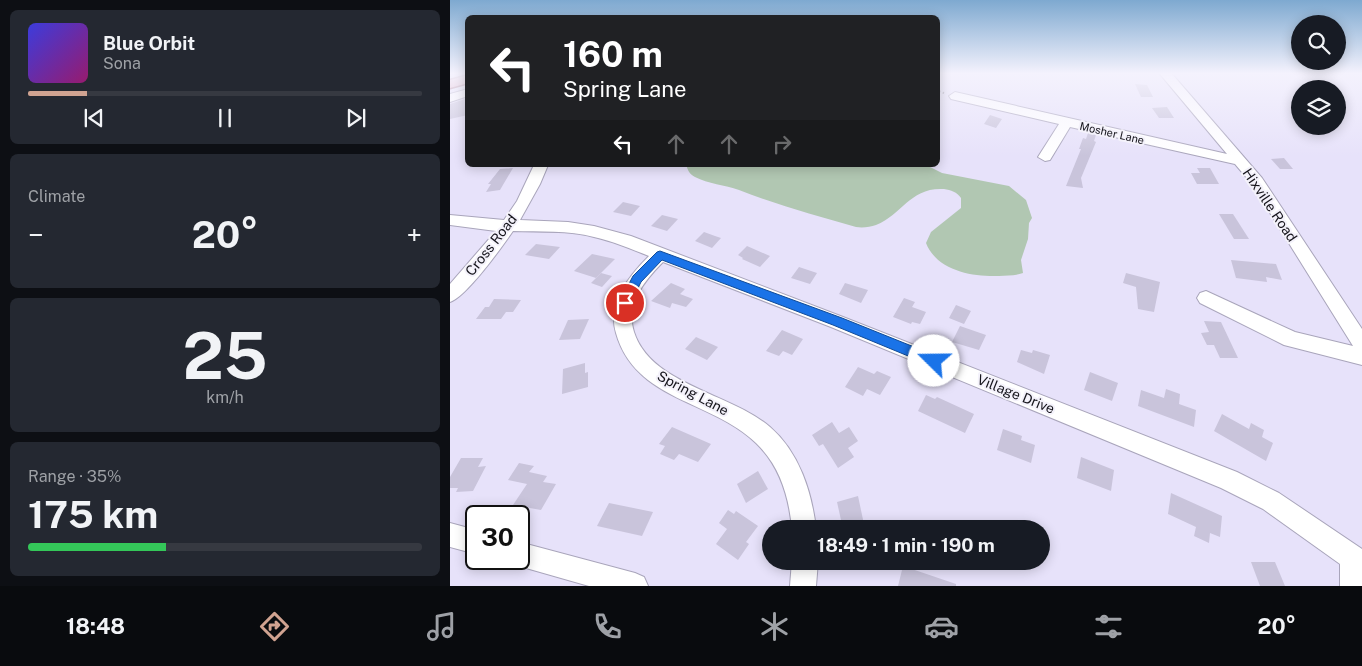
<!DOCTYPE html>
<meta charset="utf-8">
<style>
:root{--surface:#171b24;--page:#242831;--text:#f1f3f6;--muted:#9ea1a6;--line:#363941;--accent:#d0a391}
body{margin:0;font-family:"Public Sans",sans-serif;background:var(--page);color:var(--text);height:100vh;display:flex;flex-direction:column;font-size:19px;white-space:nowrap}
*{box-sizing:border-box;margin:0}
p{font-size:16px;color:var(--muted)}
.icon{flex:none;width:28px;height:28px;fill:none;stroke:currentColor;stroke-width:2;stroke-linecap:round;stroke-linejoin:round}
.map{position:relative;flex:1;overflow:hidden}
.sheet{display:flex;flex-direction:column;gap:10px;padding:10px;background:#0d0f14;width:450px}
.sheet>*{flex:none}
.banner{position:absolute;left:15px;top:15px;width:475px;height:152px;border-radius:8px;box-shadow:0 2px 12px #0003;background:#202124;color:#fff;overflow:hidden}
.buttons{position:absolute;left:841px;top:15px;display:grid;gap:10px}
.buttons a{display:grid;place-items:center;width:55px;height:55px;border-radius:50%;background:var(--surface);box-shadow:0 2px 12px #0003;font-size:25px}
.speed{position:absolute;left:15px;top:505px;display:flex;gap:10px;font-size:25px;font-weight:700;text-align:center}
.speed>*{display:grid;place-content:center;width:65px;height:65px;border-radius:50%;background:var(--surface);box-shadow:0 2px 12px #0003;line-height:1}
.speed .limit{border:2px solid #111;border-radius:8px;background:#fff;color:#111}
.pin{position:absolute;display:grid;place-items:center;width:42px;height:42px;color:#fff;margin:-21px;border:2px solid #fff;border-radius:50%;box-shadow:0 1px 5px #0007}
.me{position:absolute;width:55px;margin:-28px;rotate:292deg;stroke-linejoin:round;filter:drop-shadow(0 0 4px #0008)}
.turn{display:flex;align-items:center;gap:18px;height:105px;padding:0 15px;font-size:22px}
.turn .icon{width:65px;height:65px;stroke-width:2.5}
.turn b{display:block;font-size:35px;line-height:42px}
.lanes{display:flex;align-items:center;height:48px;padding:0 15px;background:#0003;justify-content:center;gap:25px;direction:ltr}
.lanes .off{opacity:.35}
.big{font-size:38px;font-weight:700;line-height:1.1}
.sheet .widget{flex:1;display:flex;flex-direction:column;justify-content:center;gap:8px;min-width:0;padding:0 18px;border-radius:8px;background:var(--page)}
.sheet .dial{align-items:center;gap:0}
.dial b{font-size:65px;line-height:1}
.song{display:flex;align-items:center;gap:15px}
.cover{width:60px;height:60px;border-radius:8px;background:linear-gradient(135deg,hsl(240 70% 55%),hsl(320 70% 35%))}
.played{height:5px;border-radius:2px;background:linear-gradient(90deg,var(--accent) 15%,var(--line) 15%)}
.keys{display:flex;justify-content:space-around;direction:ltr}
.heat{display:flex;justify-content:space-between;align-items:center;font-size:28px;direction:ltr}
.charge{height:8px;border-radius:4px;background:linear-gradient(90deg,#34c759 35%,var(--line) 0)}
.trip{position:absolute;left:312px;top:520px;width:288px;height:50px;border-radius:25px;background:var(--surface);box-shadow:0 2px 12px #0003;font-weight:700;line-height:50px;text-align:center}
.tabs{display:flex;height:80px;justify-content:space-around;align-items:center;background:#090b0e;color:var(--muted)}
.tabs .icon{width:35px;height:35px}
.tabs .on{color:var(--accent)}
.tabs b{font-size:22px;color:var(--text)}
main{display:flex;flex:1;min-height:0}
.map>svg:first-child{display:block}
.green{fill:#b1c7b2}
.building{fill:#c9c4db}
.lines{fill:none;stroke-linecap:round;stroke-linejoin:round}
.minor-casing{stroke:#a9a5bb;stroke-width:2}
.major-casing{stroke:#8e485f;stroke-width:3}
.path{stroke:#767382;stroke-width:2;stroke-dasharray:2.5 2.5;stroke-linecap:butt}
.minor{fill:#fff;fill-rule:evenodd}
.major{fill:#e2a2b5;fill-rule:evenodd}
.route{fill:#1a73e8;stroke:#114b97}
.labels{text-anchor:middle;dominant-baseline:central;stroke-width:4;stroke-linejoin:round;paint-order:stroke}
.far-street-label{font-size:11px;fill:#16151c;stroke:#f4f2fb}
.street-label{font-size:14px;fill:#16151c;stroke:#f4f2fb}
</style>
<main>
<section class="sheet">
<div class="widget">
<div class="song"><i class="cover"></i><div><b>Blue Orbit</b><p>Sona</p></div></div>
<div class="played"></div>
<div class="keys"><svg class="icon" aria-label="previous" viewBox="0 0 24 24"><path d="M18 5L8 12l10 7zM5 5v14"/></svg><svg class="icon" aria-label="pause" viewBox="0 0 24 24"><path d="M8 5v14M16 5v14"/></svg><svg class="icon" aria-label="next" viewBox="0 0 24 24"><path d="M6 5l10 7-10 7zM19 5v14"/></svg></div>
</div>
<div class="widget"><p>Climate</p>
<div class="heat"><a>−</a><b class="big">20°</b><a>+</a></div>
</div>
<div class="widget dial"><b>25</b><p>km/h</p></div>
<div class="widget"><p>Range · 35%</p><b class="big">175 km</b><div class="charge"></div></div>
</section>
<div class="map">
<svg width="912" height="586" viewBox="0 0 912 586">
<rect width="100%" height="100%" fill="#e7e2fa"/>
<path class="green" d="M236,165H476L492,173L559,186L576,200L582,218L579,223L578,239L571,260L573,273C565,276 557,275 549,276C523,277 487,271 476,243L481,232L511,208V198C507,192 501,190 494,189C460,187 453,214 426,225C420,227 413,228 406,227C367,216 327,205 289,190C275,185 258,184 245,177C239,174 238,170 236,165Z"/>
<g class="building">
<polygon points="685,84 697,85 703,97 691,97"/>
<polygon points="18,98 18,115 0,119 0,104"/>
<polygon points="717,107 724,118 709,118 702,108"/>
<polygon points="540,115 552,119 546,128 534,124"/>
<polygon points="638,133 646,135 644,141 646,142 631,178 633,188 616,186 631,149 629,149 633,138 636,139"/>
<polygon points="834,158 843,169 830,169 821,159"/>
<polygon points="63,168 50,190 36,192 41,184 38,184 50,169"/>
<polygon points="747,168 760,168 769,184 747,184 741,173 750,173"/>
<polygon points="173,202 190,206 181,216 163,212"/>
<polygon points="769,214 783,214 799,239 784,239"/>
<polygon points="212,215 228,219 217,231 201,226"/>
<polygon points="254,232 265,236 271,238 262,248 245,241"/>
<polygon points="86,244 110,247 99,259 75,255"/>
<polygon points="297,246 320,256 310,267 292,259 293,258 288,255"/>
<polygon points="142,254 165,259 146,278 124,271"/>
<polygon points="781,260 826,264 832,280 816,277 817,282 786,278"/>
<polygon points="349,267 367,273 360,284 341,278"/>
<polygon points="151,273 162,276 152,287 141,283"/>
<polygon points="676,273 710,282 704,312 688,309 686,287 673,283"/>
<polygon points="221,283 235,289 230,294 243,299 236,307 222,303 220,308 201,301"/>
<polygon points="395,283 418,290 411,303 389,294"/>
<polygon points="454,298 465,302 462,307 476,312 470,324 462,322 461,324 443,317"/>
<polygon points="44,299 71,300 63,312 56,312 51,319 26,319 35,307 39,307"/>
<polygon points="506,305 521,311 514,324 499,318"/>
<polygon points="139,319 130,339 109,340 118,320"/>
<polygon points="754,321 771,322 788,358 770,358 764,345 757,345 751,333 759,332"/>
<polygon points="510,326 536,335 529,350 502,342"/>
<polygon points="332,330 353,339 342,355 333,351 329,356 316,351"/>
<polygon points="246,337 268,347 257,360 235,349"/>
<polygon points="571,350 582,353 583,350 600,355 594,374 567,362"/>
<polygon points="135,363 135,373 138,372 138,387 112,394 113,369"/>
<polygon points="408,367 424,374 427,371 441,377 430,395 417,389 413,396 395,387"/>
<polygon points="640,372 668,383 662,401 634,390"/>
<polygon points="716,389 730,394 729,404 746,410 744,427 688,406 691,390 714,398"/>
<polygon points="476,395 485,399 487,397 524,414 515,433 468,411"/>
<polygon points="772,414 799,429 801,423 814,430 812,437 823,443 816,461 764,431"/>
<polygon points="382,422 389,433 399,427 408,441 398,448 404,457 388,468 373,444 369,446 362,435"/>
<polygon points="222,427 261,444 248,462 229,454 224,460 210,454 215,446 209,444"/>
<polygon points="553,429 572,436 571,440 585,445 581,463 547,450"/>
<polygon points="631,457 664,470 661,491 627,478"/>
<polygon points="11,458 33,458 28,467 36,466 23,491 6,492 8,488 0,488 0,477"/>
<polygon points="69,463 84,466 79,472 97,476 93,482 106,484 91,510 63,505 77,484 58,480"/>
<polygon points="308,471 318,489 296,503 287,484"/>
<polygon points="721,493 772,516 770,537 760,533 759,543 744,536 746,527 718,514"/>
<polygon points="408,496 415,529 393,529 387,502"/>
<polygon points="159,503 203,512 192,536 147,526"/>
<polygon points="278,510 284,514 286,511 308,526 296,542 299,544 288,560 266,544 277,529 269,523"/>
<polygon points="801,562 825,562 835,586 810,586"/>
<polygon points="453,566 506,584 506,586 448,586"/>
</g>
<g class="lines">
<g class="minor-casing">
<g id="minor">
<polygon points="710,74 722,74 812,178 912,329 912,365 834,345 750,303 747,298 750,293 756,291 845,332 903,346 802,184 785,164 620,127 600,160 595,161 588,157 609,124 501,99 499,96 505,92 777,154"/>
<polygon points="18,89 18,96 0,102 0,94"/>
<path d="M84,165H98L90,184L70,220L118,222L144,226L181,236L393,317L787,472L829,493L912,549V586H890V564L813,509L771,488L381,327L213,262C195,280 175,304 184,332C201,385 281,393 320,427C349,452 362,492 366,529H342C339,496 330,466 306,443C262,400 185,401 166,333C157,303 179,276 199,256C181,249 163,241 144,237C118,230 90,232 63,231C52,247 16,297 0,302V284L46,231L0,225V215L54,220L67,201Z"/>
<polygon points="0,523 26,530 26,554 0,547"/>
<polygon points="69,542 185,573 194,577 198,586 139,586 69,566 60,563 59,559 69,559"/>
<polygon points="342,561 368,561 366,586 340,586"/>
</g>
</g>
<g class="major-casing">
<polygon id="major" points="18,75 18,83 0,88 0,80"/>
</g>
<polyline class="path" points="488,91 494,93"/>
<use href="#minor" class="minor"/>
<use href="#major" class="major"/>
</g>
<linearGradient id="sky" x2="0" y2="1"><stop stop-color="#7ea9d0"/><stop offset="0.47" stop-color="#f4f2fd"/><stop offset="1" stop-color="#f4f2fd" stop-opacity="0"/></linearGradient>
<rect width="912" height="156" fill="url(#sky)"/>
<polygon class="route" points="210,251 392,318 489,357 490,361 489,365 484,366 480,365 383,325 212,260 191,282 179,306 171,306 169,303 183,276 207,252"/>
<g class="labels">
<g class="far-street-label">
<text transform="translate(662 133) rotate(13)">Mosher Lane</text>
</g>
<g class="street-label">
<text transform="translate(820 205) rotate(56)">Hixville Road</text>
<text transform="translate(41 245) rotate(-52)">Cross Road</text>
<text transform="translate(243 393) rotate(28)">Spring Lane</text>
<text transform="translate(566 394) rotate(22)">Village Drive</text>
</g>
</g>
</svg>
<div class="buttons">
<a><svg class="icon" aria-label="search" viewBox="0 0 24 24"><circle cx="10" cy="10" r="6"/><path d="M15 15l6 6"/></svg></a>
<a><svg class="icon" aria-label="layers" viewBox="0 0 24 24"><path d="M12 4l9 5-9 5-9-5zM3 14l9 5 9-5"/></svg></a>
</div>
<div class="speed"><div class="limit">30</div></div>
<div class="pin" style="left:175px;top:303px;background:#d93025"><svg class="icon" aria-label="arrive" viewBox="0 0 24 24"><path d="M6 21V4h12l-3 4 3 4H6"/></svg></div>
<svg class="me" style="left:484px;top:361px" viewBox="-20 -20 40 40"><circle r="19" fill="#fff"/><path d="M0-13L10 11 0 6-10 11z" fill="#1a73e8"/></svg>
<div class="trip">18:49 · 1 min · 190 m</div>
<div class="banner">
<div class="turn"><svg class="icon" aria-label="left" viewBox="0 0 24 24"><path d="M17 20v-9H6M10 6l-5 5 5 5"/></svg><div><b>160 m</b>Spring Lane</div></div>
<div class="lanes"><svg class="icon" aria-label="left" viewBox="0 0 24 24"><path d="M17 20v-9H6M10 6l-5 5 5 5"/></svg><svg class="icon off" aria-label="ahead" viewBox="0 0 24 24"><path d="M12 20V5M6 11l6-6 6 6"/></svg><svg class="icon off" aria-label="ahead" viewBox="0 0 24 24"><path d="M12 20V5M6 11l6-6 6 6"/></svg><svg class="icon off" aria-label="right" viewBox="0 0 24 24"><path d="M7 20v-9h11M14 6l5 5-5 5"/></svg></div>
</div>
</div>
</main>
<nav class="tabs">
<b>18:48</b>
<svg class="icon on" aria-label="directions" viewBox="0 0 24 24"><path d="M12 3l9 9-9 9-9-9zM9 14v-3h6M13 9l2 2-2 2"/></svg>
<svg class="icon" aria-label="music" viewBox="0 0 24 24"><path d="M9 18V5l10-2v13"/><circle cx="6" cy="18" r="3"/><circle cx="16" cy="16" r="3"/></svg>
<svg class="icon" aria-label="phone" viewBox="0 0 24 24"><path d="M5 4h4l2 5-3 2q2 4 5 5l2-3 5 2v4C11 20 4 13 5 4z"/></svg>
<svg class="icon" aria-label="climate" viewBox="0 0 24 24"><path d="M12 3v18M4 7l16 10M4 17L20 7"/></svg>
<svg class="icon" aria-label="car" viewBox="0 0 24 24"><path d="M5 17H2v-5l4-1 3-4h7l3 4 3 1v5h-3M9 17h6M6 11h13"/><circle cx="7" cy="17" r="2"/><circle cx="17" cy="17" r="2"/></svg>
<svg class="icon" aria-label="filters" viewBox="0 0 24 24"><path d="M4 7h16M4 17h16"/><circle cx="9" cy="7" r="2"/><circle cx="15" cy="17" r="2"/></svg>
<b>20°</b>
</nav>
